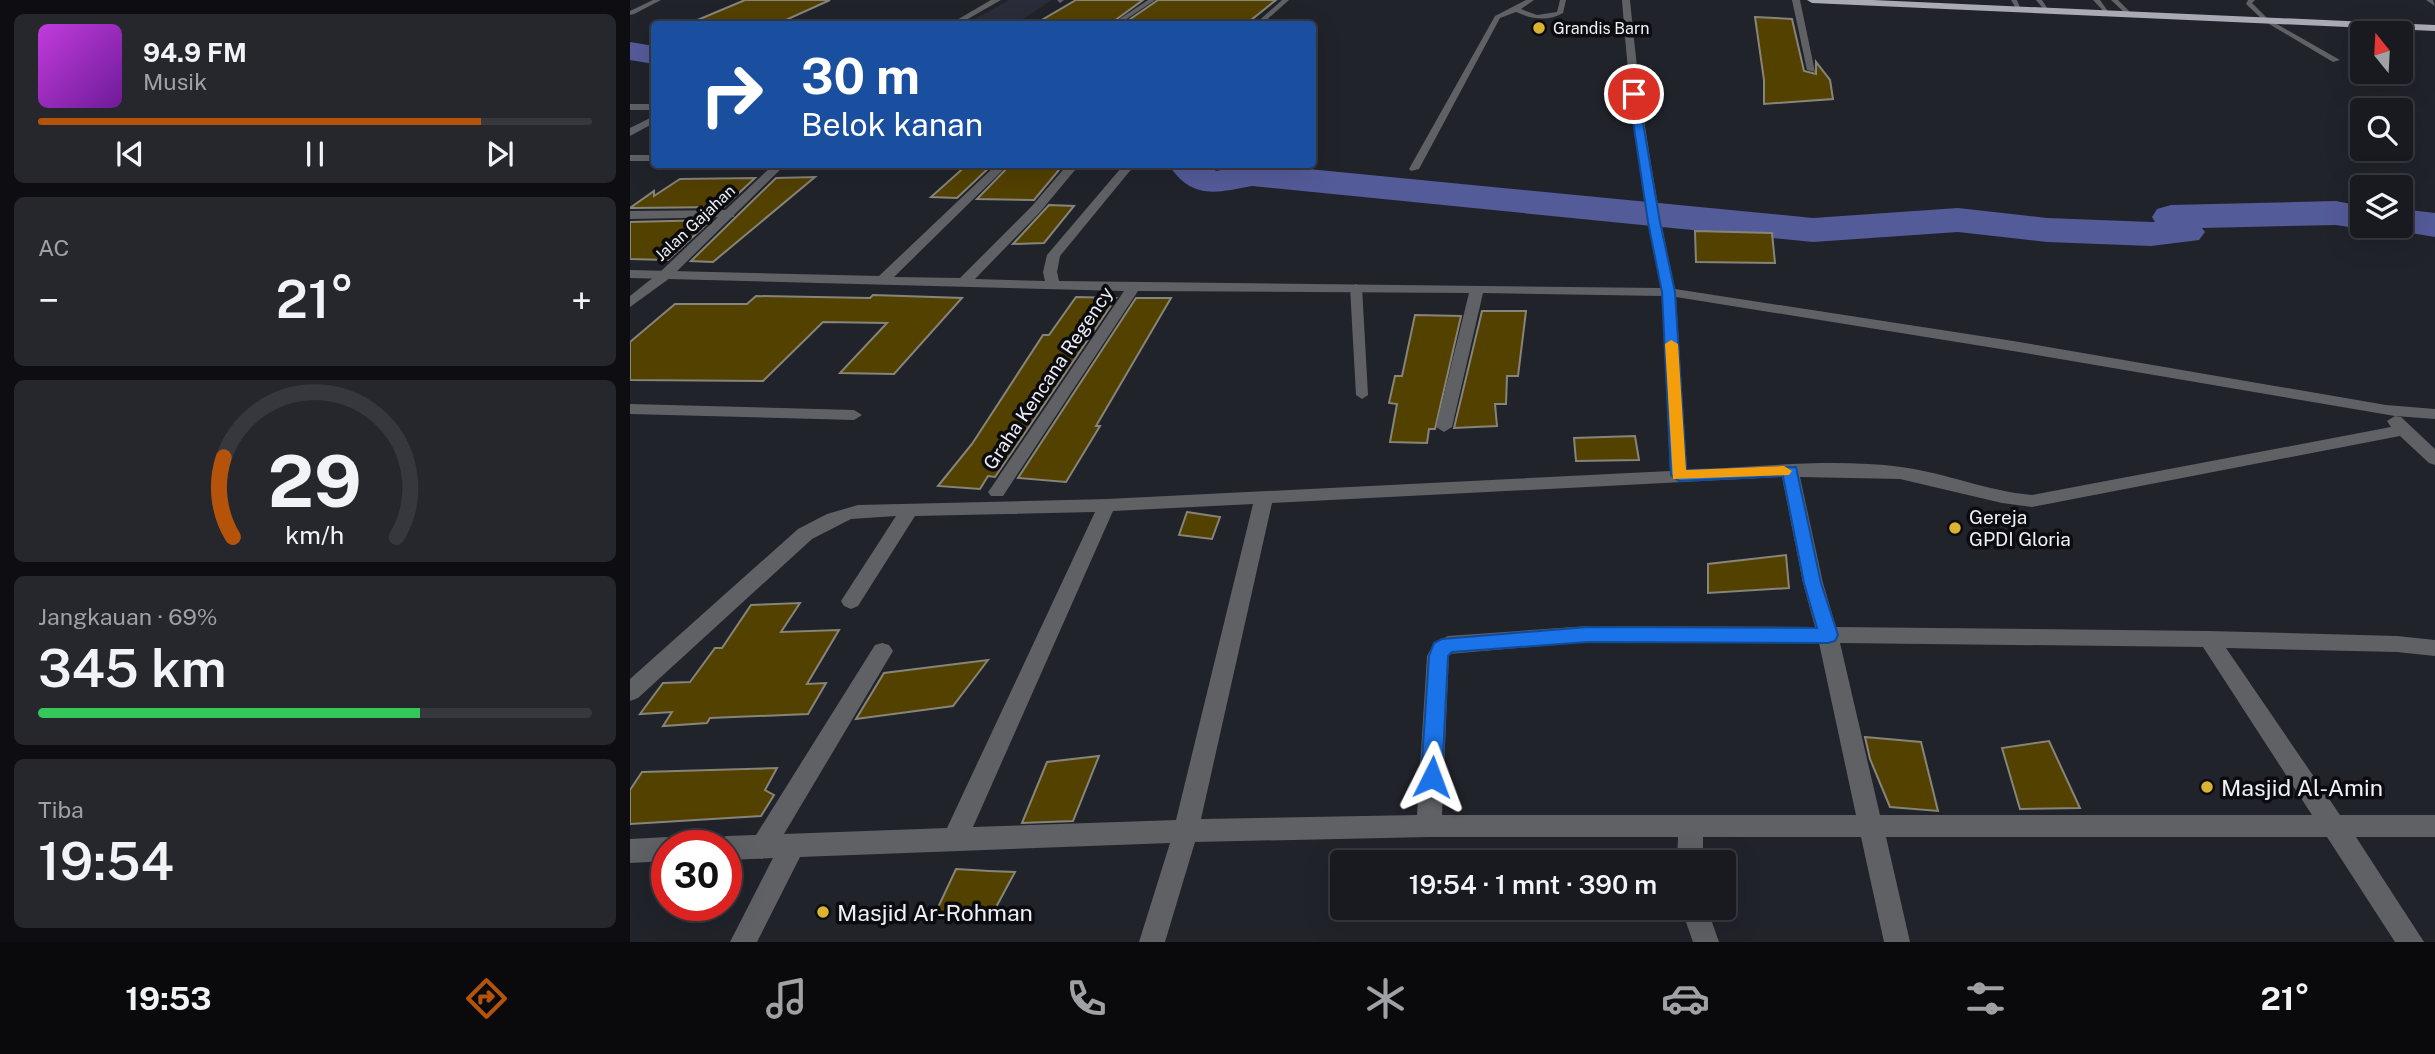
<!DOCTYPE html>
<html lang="id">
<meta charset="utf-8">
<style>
:root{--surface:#191a20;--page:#26272d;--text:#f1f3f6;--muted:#9fa1a5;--line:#37383e;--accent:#b45309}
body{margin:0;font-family:"Public Sans",sans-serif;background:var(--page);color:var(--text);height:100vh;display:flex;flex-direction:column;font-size:26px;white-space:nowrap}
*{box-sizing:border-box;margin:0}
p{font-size:23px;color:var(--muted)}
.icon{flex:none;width:38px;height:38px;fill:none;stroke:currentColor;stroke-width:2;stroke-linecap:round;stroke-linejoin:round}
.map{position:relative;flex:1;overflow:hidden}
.details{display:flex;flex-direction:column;gap:14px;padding:14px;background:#0e0e12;width:630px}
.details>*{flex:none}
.hud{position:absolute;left:21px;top:21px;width:665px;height:147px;border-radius:7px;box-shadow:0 7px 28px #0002,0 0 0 2px var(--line);background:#1a4fa0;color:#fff;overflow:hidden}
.needle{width:46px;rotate:342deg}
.fabs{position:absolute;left:1720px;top:21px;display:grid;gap:14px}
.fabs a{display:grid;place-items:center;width:63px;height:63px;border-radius:7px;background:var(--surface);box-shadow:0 7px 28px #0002,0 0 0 2px var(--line);font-size:35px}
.speed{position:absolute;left:21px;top:830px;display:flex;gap:14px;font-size:35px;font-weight:700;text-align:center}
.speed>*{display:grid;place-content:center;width:91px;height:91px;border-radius:50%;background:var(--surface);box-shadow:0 7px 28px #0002,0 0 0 2px var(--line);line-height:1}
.speed .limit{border:10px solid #d22;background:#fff;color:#111}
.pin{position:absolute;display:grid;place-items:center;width:60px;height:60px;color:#fff;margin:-30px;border:4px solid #fff;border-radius:50%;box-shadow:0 2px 7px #0007}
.me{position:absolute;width:77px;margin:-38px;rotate:3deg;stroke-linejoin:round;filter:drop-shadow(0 0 5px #0008)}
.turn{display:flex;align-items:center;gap:24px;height:147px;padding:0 35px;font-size:32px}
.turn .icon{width:91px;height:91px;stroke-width:2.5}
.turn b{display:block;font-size:49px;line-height:60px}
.big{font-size:52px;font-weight:600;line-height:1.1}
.details .tile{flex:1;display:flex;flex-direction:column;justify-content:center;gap:10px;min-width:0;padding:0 24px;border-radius:10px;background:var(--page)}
.details .dial{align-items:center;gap:0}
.dial svg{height:182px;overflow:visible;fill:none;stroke:var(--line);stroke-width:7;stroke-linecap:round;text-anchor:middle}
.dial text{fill:var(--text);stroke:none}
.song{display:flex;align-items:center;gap:21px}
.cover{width:84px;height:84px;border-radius:10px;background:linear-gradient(135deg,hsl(290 70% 55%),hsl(280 70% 35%))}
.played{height:7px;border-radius:4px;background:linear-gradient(90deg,var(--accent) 80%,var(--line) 80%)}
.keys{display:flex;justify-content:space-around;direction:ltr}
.heat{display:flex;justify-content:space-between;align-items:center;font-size:38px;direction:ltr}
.charge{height:10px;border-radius:5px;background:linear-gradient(90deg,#34c759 69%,var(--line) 0)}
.trip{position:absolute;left:700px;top:850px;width:406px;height:70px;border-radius:7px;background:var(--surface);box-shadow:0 7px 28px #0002,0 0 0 2px var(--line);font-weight:600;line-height:70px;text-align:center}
.dock{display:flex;height:112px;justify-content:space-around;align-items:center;background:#0a0a0d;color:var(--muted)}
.dock .icon{width:49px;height:49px}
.dock .active{color:var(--accent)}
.dock b{font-size:32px;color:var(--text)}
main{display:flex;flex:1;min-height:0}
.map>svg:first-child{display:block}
.built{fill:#292c39}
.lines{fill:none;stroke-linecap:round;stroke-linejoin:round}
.river{fill:#545b99;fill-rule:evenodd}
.building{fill:#534100;stroke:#87847a;stroke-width:2}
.service{fill:#606165;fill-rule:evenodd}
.minor{fill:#606165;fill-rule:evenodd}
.tertiary{fill:#606165;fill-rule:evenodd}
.trunk{fill:#a9aab4;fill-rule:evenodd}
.route{fill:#1a73e8;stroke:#114b97;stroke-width:2}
.slow{fill:#f59e0b}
.poi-dot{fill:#dab333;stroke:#0c0c10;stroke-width:2.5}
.labels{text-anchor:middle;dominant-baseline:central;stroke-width:7;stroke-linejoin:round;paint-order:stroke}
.far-poi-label{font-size:16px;fill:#eff0f5;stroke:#0c0c10;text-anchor:start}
.far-street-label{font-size:16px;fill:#eff0f5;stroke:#0c0c10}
.street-label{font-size:19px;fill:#eff0f5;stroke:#0c0c10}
.poi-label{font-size:19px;fill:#eff0f5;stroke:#0c0c10;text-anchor:start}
.near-poi-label{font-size:23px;fill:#eff0f5;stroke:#0c0c10;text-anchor:start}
</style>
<main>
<section class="details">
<div class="tile">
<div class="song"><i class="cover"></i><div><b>94.9 FM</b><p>Musik</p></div></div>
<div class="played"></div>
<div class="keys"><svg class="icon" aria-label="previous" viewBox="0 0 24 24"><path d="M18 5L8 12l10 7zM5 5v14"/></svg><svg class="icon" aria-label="pause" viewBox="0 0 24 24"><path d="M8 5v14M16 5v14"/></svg><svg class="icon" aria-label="next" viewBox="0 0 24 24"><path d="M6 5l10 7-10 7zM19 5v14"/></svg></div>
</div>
<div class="tile"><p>AC</p>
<div class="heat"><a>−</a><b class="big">21°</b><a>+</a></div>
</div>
<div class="tile dial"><svg viewBox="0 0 100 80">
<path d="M14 69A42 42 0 1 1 86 69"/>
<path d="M14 69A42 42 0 0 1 10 34" stroke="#b45309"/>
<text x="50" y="56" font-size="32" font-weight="700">29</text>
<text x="50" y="72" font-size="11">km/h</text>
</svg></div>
<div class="tile"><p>Jangkauan · 69%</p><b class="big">345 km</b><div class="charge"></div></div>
<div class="tile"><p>Tiba</p><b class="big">19:54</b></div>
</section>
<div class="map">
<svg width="1805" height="942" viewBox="0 0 1805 942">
<rect width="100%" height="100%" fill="#21232b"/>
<polygon class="built" points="379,0 422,0 385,24 336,24"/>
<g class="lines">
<g class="river">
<polygon points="0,42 24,46 24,64 0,60"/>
<path d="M538,164H578L586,171L626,164L1183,218L1328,208L1417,218L1521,222H1525L1522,217L1527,209L1541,205L1706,201L1732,206V226H1744L1732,229L1706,225L1572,228L1575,232L1569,240L1521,246L1417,242L1328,232L1183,242L622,186C585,193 562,200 538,164Z"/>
<polygon points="1771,209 1805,213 1805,237 1757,229 1755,226 1771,226"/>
</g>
</g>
<g class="building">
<polygon points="115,0 200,0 147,24 58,24"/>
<polygon points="446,0 513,0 480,24 405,24"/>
<polygon points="528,0 646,0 616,24 493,24"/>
<polygon points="1125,17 1162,19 1174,71 1186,74 1186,62 1200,80 1203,99 1134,104 1134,80"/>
<polygon points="338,164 363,164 327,198 301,197"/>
<polygon points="381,164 434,164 404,200 347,199"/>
<polygon points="185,177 83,262 61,261 146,178"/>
<polygon points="125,178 94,207 0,208 24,191 24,196 50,179"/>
<polygon points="419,205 444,206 414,243 383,244"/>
<polygon points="81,220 38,260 0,259 0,222"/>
<polygon points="1065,231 1142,233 1145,263 1066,262"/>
<polygon points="243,295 332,298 264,374 210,373 257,323 193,322 133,381 0,380 0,342 45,304 117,304 126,296 240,298"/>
<polygon points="446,297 486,298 365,477 358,476 350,489 308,486 342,444 413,335 419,335"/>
<polygon points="506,298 541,298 466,426 470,426 436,482 388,478"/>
<polygon points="852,311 896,311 888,376 877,376 876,404 865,404 867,426 824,428"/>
<polygon points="785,315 831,316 805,429 799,429 797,443 760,442 767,404 759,403 765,376 772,376"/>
<polygon points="1005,436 1009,460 946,461 944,438"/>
<polygon points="557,512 590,517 582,539 549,535"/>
<polygon points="1156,555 1159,588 1078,593 1078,564"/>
<polygon points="170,603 151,632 209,630 177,684 196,683 178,714 80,718 77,723 33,726 42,712 10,714 33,683 60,682 85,648 92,648 121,605"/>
<polygon points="358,660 323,706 226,719 254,673"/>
<polygon points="1235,737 1291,742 1308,811 1260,807 1240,759"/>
<polygon points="1419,741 1450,808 1390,809 1372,748"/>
<polygon points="469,756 443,821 392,823 417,762"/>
<polygon points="147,768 135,790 144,795 131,816 0,824 0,790 12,772"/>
<polygon points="326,869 359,871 385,872 365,909 304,916"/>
</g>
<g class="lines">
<g class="service">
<polygon points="23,0 31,0 4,14 0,15 0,11"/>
<polygon points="427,0 434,0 430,3"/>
<polygon points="518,0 525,0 489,24 482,24"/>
<polygon points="652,0 659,0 632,24 625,24"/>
<path d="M896,0H904L891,9L907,15L927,12L930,0H936L933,13C918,22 901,19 886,12L870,18L789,169L781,171L779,169L865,16Z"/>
<polygon points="1381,0 1387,0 1391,10 1387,10"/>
<polygon points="1406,0 1412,0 1419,11 1415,11"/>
<polygon points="1463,0 1470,0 1480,14 1476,14"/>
<polygon points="1481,0 1488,0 1501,13 1496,14"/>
<polygon points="1618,0 1625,0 1622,3 1638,19 1710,60 1703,62 1634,21 1616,4"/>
<polygon points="1796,0 1803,0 1805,6"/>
<polygon points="726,284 732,287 738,395 732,399 726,395 720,287"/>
</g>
<g class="minor">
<path d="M992,0H1000C1009,98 1024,193 1045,289L1383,341L1756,405L1805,409V419L1765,416L1771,417L1805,449V465L1799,463L1770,436L1402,507L1372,503L1270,479L1170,477L1193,583L1206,627L1579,631L1767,636L1805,640V656L1767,652L1596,648L1710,815H1805V837H1726L1794,942H1765L1697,837H1256L1280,942H1254L1231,837H1073V863H1047L1048,837H799L565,842L535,942H509L540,843L170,857L127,942H100L143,858L96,860V845H85L87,840L96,836L126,835L245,645L252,643L259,645L263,651L154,834L317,828L465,512L285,516L228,606L221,609L214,606L211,601L266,516L221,519L182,539L8,698L0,701V679L168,529L197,514L228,505L477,499L1040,471L1032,296L853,293L822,427L814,432L806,427L839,293L508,291L373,496H361L358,492L361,488L494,291L0,278V270L249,276L367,164H379L264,277L330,278L402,206L438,164H450L410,212L345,279L415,281L413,272L417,255L491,168L495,167L501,170L499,172L430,256L427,272L429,281L1031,288C1012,192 999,97 992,0ZM1046,297L1383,351L1765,416L1757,421L1761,427L1402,495C1357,491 1316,473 1271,467C1201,458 1128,467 1057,470ZM1152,477L1173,583L1185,627L958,626L818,636L804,643L797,656L787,815L571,819L642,503ZM623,504L546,820L343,827L483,511ZM1025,641L1189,643L1226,815H812L819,654L958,642ZM1210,643L1573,647L1682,815H1250Z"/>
<polygon points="1162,0 1170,0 1185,72 1177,70"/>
<rect x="0" y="104" width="24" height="6"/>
<polygon points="24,116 24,123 0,136 0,128"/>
<rect x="0" y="155" width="24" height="6"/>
<polygon points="100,210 104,211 104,217 0,219 0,211"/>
<polygon points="0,404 224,410 232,415 224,420 0,414"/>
<polygon points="37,837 46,841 48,845 37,845 37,861 0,863 0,839"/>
<polygon points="1051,908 1077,908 1089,942 1063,942"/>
</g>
<g class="tertiary">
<polygon points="361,0 371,0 329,24 320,24"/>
<polygon points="144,164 156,164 40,278 0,307 0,296 30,272"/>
</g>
<polygon class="trunk" points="1177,0 1243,0 1805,25 1805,31 1182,3"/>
</g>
<polygon class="route" points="1004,91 1008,94 1030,222 1045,292 1056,470 1166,467 1191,583 1208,635 1205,641 1198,643 958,642 822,652 818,656 812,777 809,784 802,787 794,784 791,777 799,656 804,643 812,639 958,627 1187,628 1174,583 1153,476 1049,481 1041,475 1032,292 1018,222 999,94"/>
<polygon class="slow" points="1041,340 1048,344 1056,470 1154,466 1162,471 1159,475 1043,479 1035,344"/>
<g class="poi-dot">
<circle cx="909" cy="28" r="7"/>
<circle cx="1325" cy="528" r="7"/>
<circle cx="1577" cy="787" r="7"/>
<circle cx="193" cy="912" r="7"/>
</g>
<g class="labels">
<g class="far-poi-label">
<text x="923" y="28">Grandis Barn</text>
</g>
<g class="far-street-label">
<text transform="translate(65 223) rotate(-43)">Jalan Gajahan</text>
</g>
<g class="street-label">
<text transform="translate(418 378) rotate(-56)">Graha Kencana Regency</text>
</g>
<g class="poi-label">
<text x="1339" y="517">Gereja<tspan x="1339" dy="22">GPDI Gloria</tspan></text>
</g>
<g class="near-poi-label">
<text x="1591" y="787">Masjid Al-Amin</text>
<text x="207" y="912">Masjid Ar-Rohman</text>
</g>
</g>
</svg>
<div class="fabs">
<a><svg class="needle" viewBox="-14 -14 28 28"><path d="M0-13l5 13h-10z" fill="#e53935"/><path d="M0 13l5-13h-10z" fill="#9fa1a5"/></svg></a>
<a><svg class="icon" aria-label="search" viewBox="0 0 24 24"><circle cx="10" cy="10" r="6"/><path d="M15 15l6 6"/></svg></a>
<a><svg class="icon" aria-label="layers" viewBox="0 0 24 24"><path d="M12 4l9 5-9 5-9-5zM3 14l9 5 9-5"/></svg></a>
</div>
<div class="speed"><div class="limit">30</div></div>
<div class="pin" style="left:1004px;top:94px;background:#d93025"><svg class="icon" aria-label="arrive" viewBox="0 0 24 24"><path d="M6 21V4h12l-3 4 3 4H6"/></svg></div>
<svg class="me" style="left:802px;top:777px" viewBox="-20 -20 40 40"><path d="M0-17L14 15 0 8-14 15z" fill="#1a73e8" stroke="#fff" stroke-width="4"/></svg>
<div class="trip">19:54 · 1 mnt · 390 m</div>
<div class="hud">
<div class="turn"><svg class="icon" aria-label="right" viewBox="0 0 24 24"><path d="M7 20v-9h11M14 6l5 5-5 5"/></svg><div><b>30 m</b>Belok kanan</div></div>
</div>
</div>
</main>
<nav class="dock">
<b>19:53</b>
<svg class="icon active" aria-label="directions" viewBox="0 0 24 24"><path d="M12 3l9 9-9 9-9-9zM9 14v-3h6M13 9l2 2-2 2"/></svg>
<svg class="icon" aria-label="music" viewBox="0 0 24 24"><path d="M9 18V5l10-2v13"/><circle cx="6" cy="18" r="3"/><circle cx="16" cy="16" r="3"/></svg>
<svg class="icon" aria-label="phone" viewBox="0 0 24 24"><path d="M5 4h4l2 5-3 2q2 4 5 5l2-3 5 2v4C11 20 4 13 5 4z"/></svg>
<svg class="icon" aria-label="climate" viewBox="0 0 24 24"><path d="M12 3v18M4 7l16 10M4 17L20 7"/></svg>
<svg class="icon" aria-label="car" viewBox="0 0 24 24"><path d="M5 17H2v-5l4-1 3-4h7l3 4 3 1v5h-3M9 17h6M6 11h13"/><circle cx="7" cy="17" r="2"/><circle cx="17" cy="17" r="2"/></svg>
<svg class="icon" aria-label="filters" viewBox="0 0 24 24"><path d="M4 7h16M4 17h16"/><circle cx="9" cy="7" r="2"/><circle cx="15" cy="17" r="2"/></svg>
<b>21°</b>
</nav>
